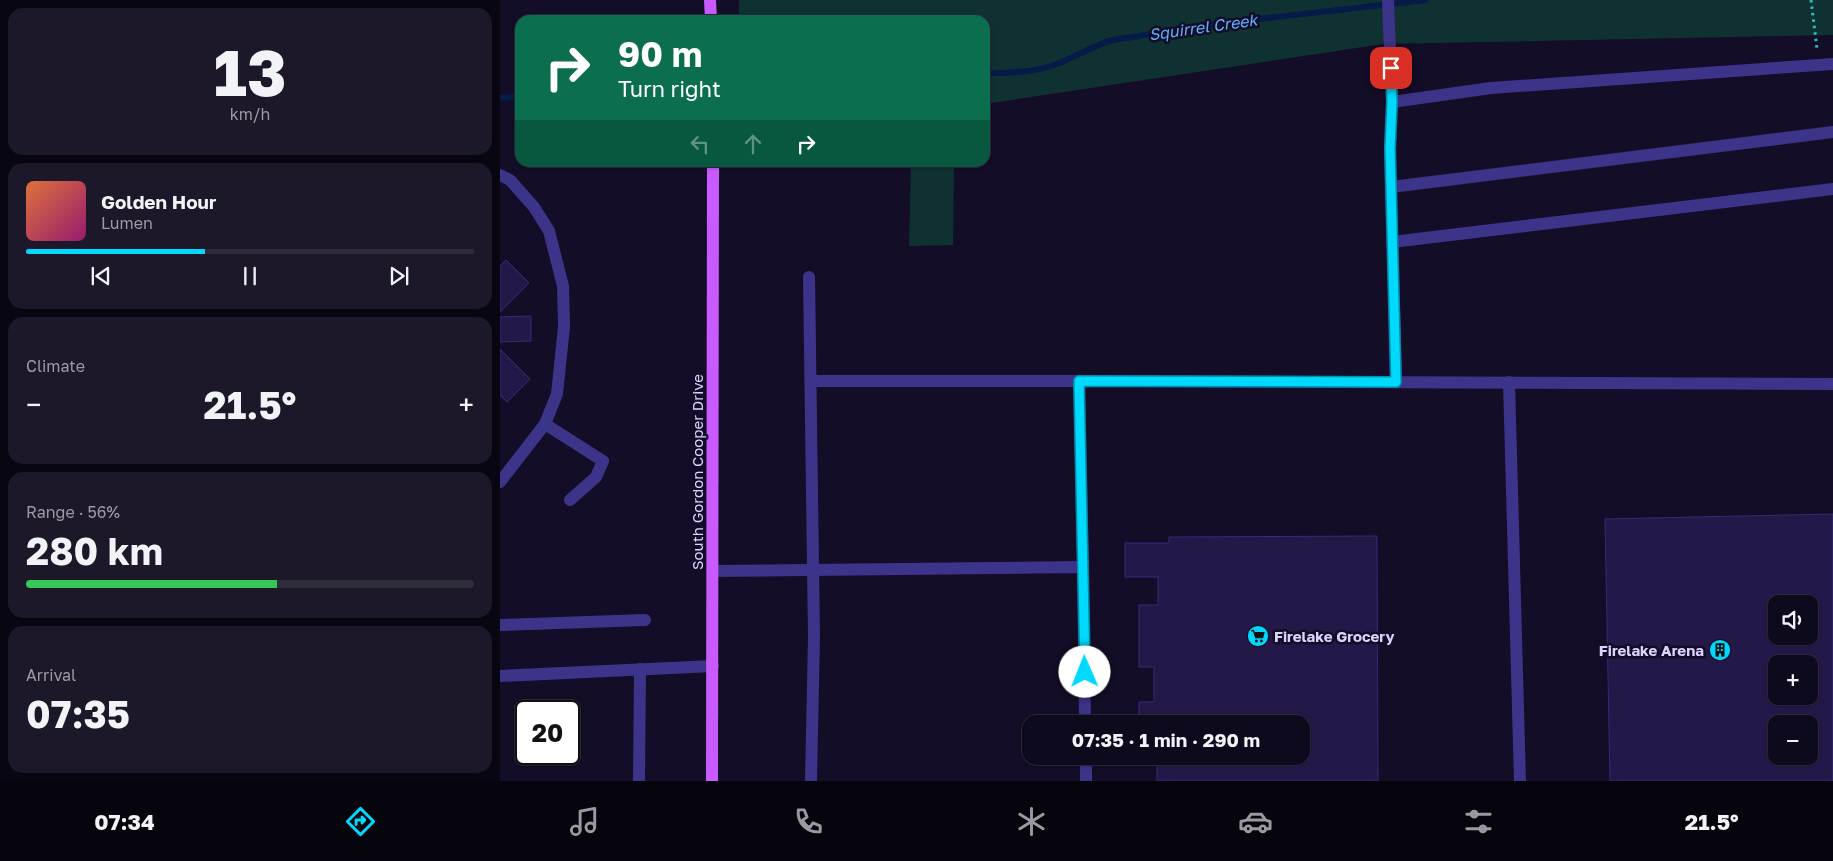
<!DOCTYPE html>
<meta charset="utf-8">
<style>
:root{--surface:#0e0a1d;--page:#1c182a;--text:#f1f3f6;--muted:#9b9aa4;--line:#2e2b3b;--accent:#00d9fe}
body{margin:0;font-family:"Golos Text",sans-serif;background:var(--page);color:var(--text);height:100vh;display:flex;flex-direction:column;font-size:19px;white-space:nowrap}
*{box-sizing:border-box;margin:0}
p{font-size:16px;color:var(--muted)}
.icon{flex:none;width:28px;height:28px;fill:none;stroke:currentColor;stroke-width:2;stroke-linecap:round;stroke-linejoin:round}
.map{position:relative;flex:1;overflow:hidden}
.panel{display:flex;flex-direction:column;gap:8px;padding:8px;background:#080610;width:500px}
.panel>*{flex:none}
.top-card{position:absolute;left:15px;top:15px;width:475px;height:152px;border-radius:15px;box-shadow:0 1px 4px #0004,0 0 0 1px var(--line);background:#0b6e4f;color:#fff;overflow:hidden}
.controls{position:absolute;left:1268px;top:595px;display:grid;gap:10px}
.controls a{display:grid;place-items:center;width:50px;height:50px;border-radius:10px;background:var(--surface);box-shadow:0 1px 4px #0004,0 0 0 1px var(--line);font-size:25px}
.speed{position:absolute;left:15px;top:700px;display:flex;gap:10px;font-size:25px;font-weight:700;text-align:center}
.speed>*{display:grid;place-content:center;width:65px;height:65px;border-radius:50%;background:var(--surface);box-shadow:0 1px 4px #0004,0 0 0 1px var(--line);line-height:1}
.speed .limit{border:2px solid #111;border-radius:8px;background:#fff;color:#111}
.pin{position:absolute;display:grid;place-items:center;width:42px;height:42px;color:#fff;margin:-21px;border-radius:10px;box-shadow:0 2px 8px #0006}
.me{position:absolute;width:55px;margin:-28px;rotate:359deg;stroke-linejoin:round;filter:drop-shadow(0 0 4px #0008)}
.turn{display:flex;align-items:center;gap:18px;height:105px;padding:0 20px;font-size:22px}
.turn .icon{width:65px;height:65px;stroke-width:2.5}
.turn b{display:block;font-size:35px;line-height:42px}
.lanes{display:flex;align-items:center;height:48px;padding:0 20px;background:#0003;justify-content:center;gap:25px;direction:ltr}
.lanes .off{opacity:.35}
.big{font-size:38px;font-weight:700;line-height:1.1}
.panel .tile{flex:1;display:flex;flex-direction:column;justify-content:center;gap:8px;min-width:0;padding:0 18px;border-radius:15px;background:var(--page)}
.panel .dial{align-items:center;gap:0}
.dial b{font-size:65px;line-height:1}
.song{display:flex;align-items:center;gap:15px}
.cover{width:60px;height:60px;border-radius:8px;background:linear-gradient(135deg,hsl(20 70% 55%),hsl(320 70% 35%))}
.played{height:5px;border-radius:2px;background:linear-gradient(90deg,var(--accent) 40%,var(--line) 40%)}
.keys{display:flex;justify-content:space-around;direction:ltr}
.heat{display:flex;justify-content:space-between;align-items:center;font-size:28px;direction:ltr}
.charge{height:8px;border-radius:4px;background:linear-gradient(90deg,#34c759 56%,var(--line) 0)}
.trip{position:absolute;left:522px;top:715px;width:288px;height:50px;border-radius:15px;background:var(--surface);box-shadow:0 1px 4px #0004,0 0 0 1px var(--line);font-weight:700;line-height:50px;text-align:center}
.tabs{display:flex;height:80px;justify-content:space-around;align-items:center;background:#06040c;color:var(--muted)}
.tabs .icon{width:35px;height:35px}
.tabs .selected{color:var(--accent)}
.tabs b{font-size:22px;color:var(--text)}
main{display:flex;flex:1;min-height:0}
.map>svg:first-child{display:block}
.green{fill:#103131}
.lines{fill:none;stroke-linecap:round;stroke-linejoin:round}
.stream{stroke:#061b47;stroke-width:6}
.building{fill:#241849;stroke:#3b2877;fill-rule:evenodd}
.path{stroke:#25c1be;stroke-width:3;stroke-dasharray:2.5 4;stroke-linecap:butt}
.minor{stroke:#3b3489;stroke-width:12}
.major{stroke:#c95aff;stroke-width:12}
.route-casing{stroke:#008da5;stroke-width:12}
.route{stroke:#00d9fe;stroke-width:9}
.labels{text-anchor:middle;dominant-baseline:central;stroke-width:5;stroke-linejoin:round;paint-order:stroke}
.street-label{font-size:15px;fill:#dad3ff;stroke:#130d27}
.poi-label{font-size:15px;font-weight:bold;fill:#dad3ff;stroke:#130d27;text-anchor:start}
.water-label{font-size:16px;font-style:italic;fill:#61afff;stroke:#130d27}
</style>
<main>
<section class="panel">
<div class="tile dial"><b>13</b><p>km/h</p></div>
<div class="tile">
<div class="song"><i class="cover"></i><div><b>Golden Hour</b><p>Lumen</p></div></div>
<div class="played"></div>
<div class="keys"><svg class="icon" aria-label="previous" viewBox="0 0 24 24"><path d="M18 5L8 12l10 7zM5 5v14"/></svg><svg class="icon" aria-label="pause" viewBox="0 0 24 24"><path d="M8 5v14M16 5v14"/></svg><svg class="icon" aria-label="next" viewBox="0 0 24 24"><path d="M6 5l10 7-10 7zM19 5v14"/></svg></div>
</div>
<div class="tile"><p>Climate</p>
<div class="heat"><a>−</a><b class="big">21.5°</b><a>+</a></div>
</div>
<div class="tile"><p>Range · 56%</p><b class="big">280 km</b><div class="charge"></div></div>
<div class="tile"><p>Arrival</p><b class="big">07:35</b></div>
</section>
<div class="map">
<svg width="1333" height="781" viewBox="0 0 1333 781">
<rect width="100%" height="100%" fill="#130d27"/>
<g class="green">
<polygon points="239,0 1333,0 1333,35 883,44 485,104 485,20 239,20"/>
<polygon points="411,163 454,163 453,245 409,246"/>
</g>
<g class="lines">
<g class="stream">
<path d="M485,74C507,72 530,73 551,66C573,59 591,46 613,40L724,23L926,0"/>
<polyline points="0,98 20,96"/>
</g>
</g>
<g class="building">
<polygon points="6,260 29,283 0,312 0,266"/>
<polygon points="31,316 31,341 0,342 0,317"/>
<polygon points="0,349 30,379 7,402 0,395"/>
<path d="M1333,514V781H1110L1105,519ZM1276,604H1309V636H1276ZM1276,664H1309V696H1276ZM1276,724H1309V756H1276Z"/>
<polygon points="877,536 878,781 657,781 657,763 640,763 639,756 801,756 801,724 639,724 639,702 654,702 654,667 639,667 639,605 658,605 658,577 625,577 625,543 669,543 669,537"/>
</g>
<g class="lines">
<polyline class="path" points="1311,0 1317,49"/>
<g class="minor">
<polyline points="888,0 892,102"/>
<polyline points="0,175 10,180 34,207 49,231 63,286 64,327 57,394 45,424 0,482"/>
<polyline points="891,187 1333,132"/>
<polyline points="892,242 1333,189"/>
<polyline points="309,277 314,637 311,781"/>
<polyline points="312,381 579,381"/>
<polyline points="896,381 890,149 892,102 991,88 1333,64"/>
<polyline points="1009,382 1020,781"/>
<polyline points="45,424 103,461 96,477 70,500"/>
<polyline points="583,567 579,381 1333,384"/>
<polyline points="213,571 583,567 585,724"/>
<polyline points="0,625 145,620"/>
<polyline points="0,676 213,666"/>
<polyline points="586,756 586,781"/>
<polyline points="139,781 140,669"/>
</g>
<g class="major">
<polyline points="210,0 211,20"/>
<polyline points="212,781 213,162"/>
</g>
</g>
<g class="lines">
<g class="route-casing">
<polyline id="route" points="585,672 579,381 896,382 890,148 892,102 891,68"/>
</g>
<use href="#route" class="route"/>
</g>
<defs>
<g id="supermarket-disc" transform="scale(1.125)"><circle r="9.5" fill="#00d9fe" stroke="#130d27"/><path d="M-6-5.5h2.5l.6 2H6L4.5 2H-2.5L-4.4-4H-6ZM-1.5 3.2a1.3 1.3 0 1 0 .1 0ZM3 3.2a1.3 1.3 0 1 0 .1 0Z" fill="#111"/></g>
<g id="building-disc" transform="scale(1.125)"><circle r="9.5" fill="#00d9fe" stroke="#130d27"/><path d="M-4-6H4V6H1V3H-1V6H-4ZM-2.5-4.3h1.7v1.8h-1.7ZM.8-4.3h1.7v1.8H.8ZM-2.5-1h1.7V.8h-1.7ZM.8-1h1.7V.8H.8Z" fill="#111"/></g>
</defs>
<g fill-rule="evenodd">
<use href="#supermarket-disc" x="758" y="636"/>
<use href="#building-disc" x="1220" y="650"/>
</g>
<g class="labels">
<g class="street-label">
<text transform="translate(197 472) rotate(-90)">South Gordon Cooper Drive</text>
</g>
<g class="poi-label">
<text x="774" y="636">Firelake Grocery</text>
<text x="1204" y="650" text-anchor="end">Firelake Arena</text>
</g>
<g class="water-label">
<text transform="translate(703 27) rotate(-8)">Squirrel Creek</text>
</g>
</g>
</svg>
<div class="controls">
<a><svg class="icon" aria-label="sound" viewBox="0 0 24 24"><path d="M4 9h4l5-4v14l-5-4H4zM17 9q2 3 0 6"/></svg></a>
<a>+</a>
<a>−</a>
</div>
<div class="speed"><div class="limit">20</div></div>
<div class="pin" style="left:891px;top:68px;background:#d93025"><svg class="icon" aria-label="arrive" viewBox="0 0 24 24"><path d="M6 21V4h12l-3 4 3 4H6"/></svg></div>
<svg class="me" style="left:585px;top:672px" viewBox="-20 -20 40 40"><circle r="19" fill="#fff"/><path d="M0-13L10 11 0 6-10 11z" fill="#00d9fe"/></svg>
<div class="trip">07:35 · 1 min · 290 m</div>
<div class="top-card">
<div class="turn"><svg class="icon" aria-label="right" viewBox="0 0 24 24"><path d="M7 20v-9h11M14 6l5 5-5 5"/></svg><div><b>90 m</b>Turn right</div></div>
<div class="lanes"><svg class="icon off" aria-label="left" viewBox="0 0 24 24"><path d="M17 20v-9H6M10 6l-5 5 5 5"/></svg><svg class="icon off" aria-label="ahead" viewBox="0 0 24 24"><path d="M12 20V5M6 11l6-6 6 6"/></svg><svg class="icon" aria-label="right" viewBox="0 0 24 24"><path d="M7 20v-9h11M14 6l5 5-5 5"/></svg></div>
</div>
</div>
</main>
<nav class="tabs">
<b>07:34</b>
<svg class="icon selected" aria-label="directions" viewBox="0 0 24 24"><path d="M12 3l9 9-9 9-9-9zM9 14v-3h6M13 9l2 2-2 2"/></svg>
<svg class="icon" aria-label="music" viewBox="0 0 24 24"><path d="M9 18V5l10-2v13"/><circle cx="6" cy="18" r="3"/><circle cx="16" cy="16" r="3"/></svg>
<svg class="icon" aria-label="phone" viewBox="0 0 24 24"><path d="M5 4h4l2 5-3 2q2 4 5 5l2-3 5 2v4C11 20 4 13 5 4z"/></svg>
<svg class="icon" aria-label="climate" viewBox="0 0 24 24"><path d="M12 3v18M4 7l16 10M4 17L20 7"/></svg>
<svg class="icon" aria-label="car" viewBox="0 0 24 24"><path d="M5 17H2v-5l4-1 3-4h7l3 4 3 1v5h-3M9 17h6M6 11h13"/><circle cx="7" cy="17" r="2"/><circle cx="17" cy="17" r="2"/></svg>
<svg class="icon" aria-label="filters" viewBox="0 0 24 24"><path d="M4 7h16M4 17h16"/><circle cx="9" cy="7" r="2"/><circle cx="15" cy="17" r="2"/></svg>
<b>21.5°</b>
</nav>
